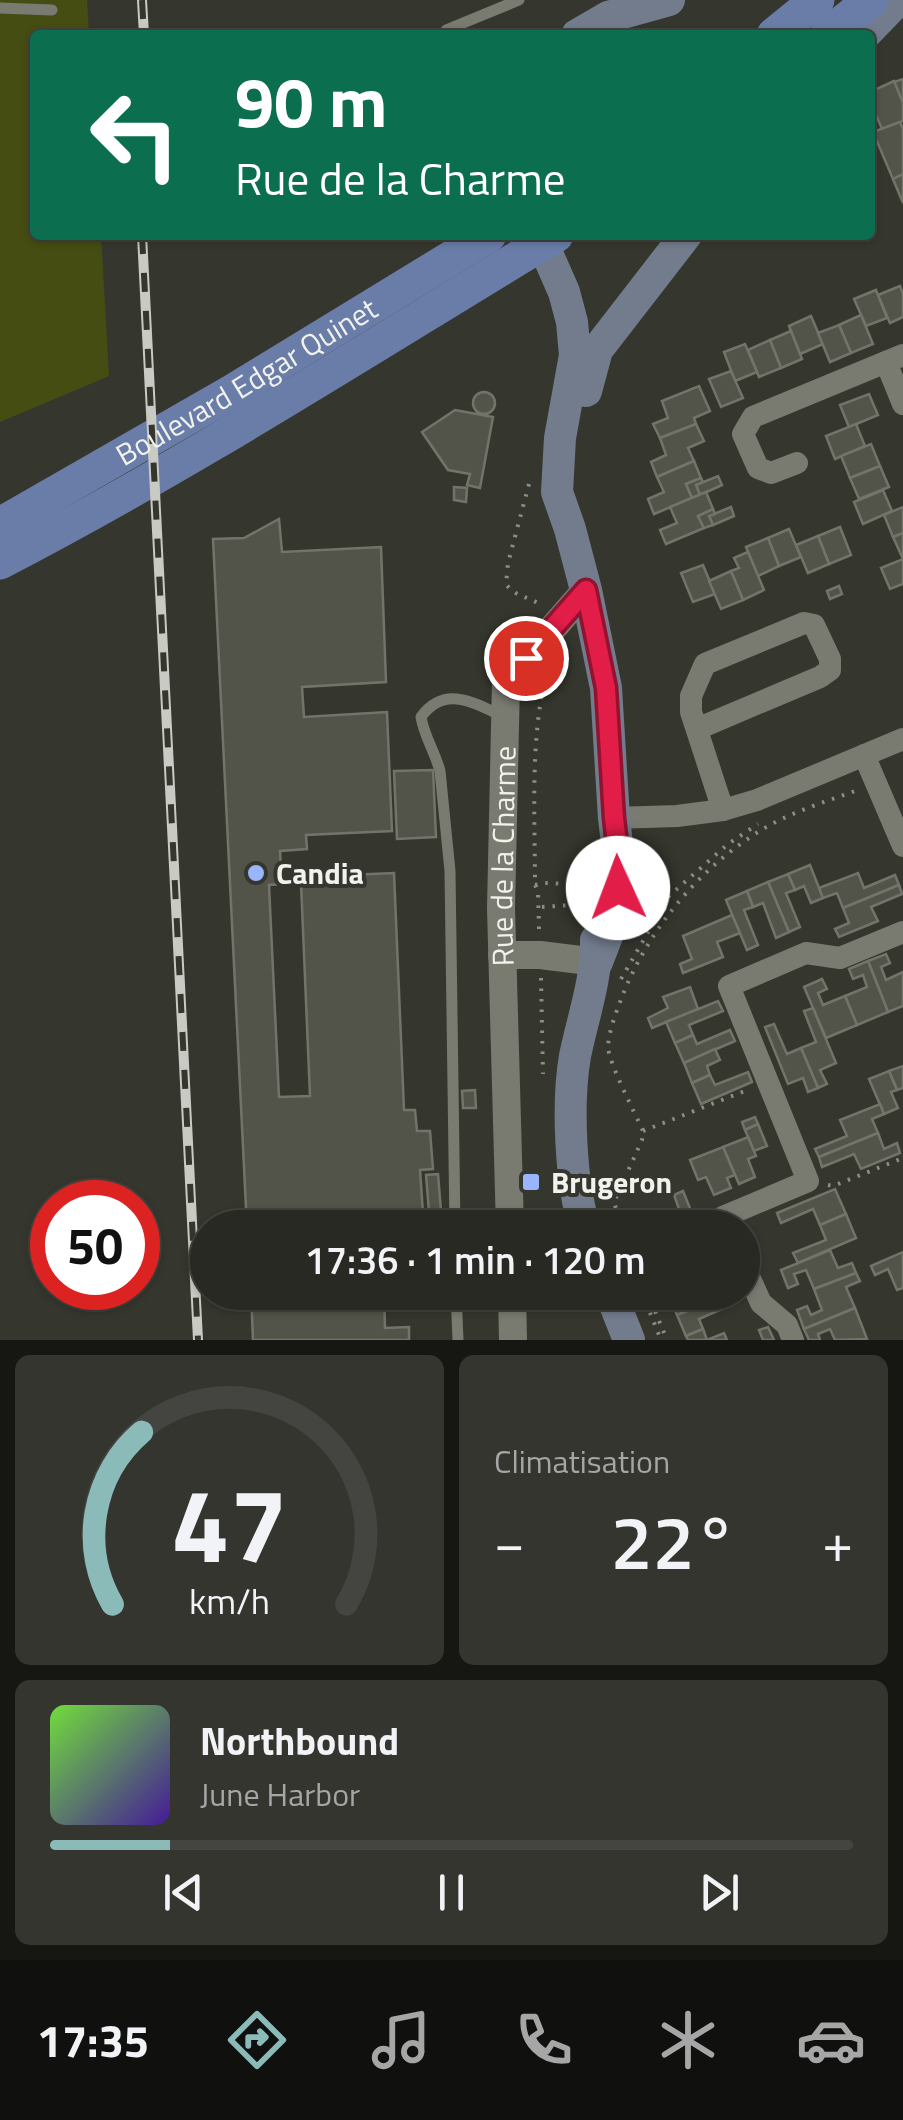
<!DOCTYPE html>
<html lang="fr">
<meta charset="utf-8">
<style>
:root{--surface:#282922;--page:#34352f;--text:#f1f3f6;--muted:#a5a6a5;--line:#444540;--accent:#8bbbb9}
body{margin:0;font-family:"Titillium Web",sans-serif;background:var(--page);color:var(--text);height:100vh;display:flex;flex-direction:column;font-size:38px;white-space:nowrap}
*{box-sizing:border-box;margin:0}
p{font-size:32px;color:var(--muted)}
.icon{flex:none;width:55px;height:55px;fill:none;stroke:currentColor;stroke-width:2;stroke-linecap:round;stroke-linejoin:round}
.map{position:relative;height:1340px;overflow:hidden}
.details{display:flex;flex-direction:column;gap:15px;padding:15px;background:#161713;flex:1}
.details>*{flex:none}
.banner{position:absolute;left:30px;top:30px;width:845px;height:210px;border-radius:10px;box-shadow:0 2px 8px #0004,0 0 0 2px var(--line);background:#0b6e4f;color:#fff;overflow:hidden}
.speed{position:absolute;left:30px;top:1180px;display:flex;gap:20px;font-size:50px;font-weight:700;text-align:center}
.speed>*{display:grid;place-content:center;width:130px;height:130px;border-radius:50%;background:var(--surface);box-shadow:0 2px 8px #0004,0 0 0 2px var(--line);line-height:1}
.speed .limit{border:15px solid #d22;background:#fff;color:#111}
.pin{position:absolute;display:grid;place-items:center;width:85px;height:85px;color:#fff;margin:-42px;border:5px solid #fff;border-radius:50%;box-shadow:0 2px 10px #0007}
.me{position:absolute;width:110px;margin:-55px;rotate:358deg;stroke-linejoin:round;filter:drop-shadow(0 0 8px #0008)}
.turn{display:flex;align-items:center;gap:35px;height:210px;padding:0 40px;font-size:45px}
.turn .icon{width:130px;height:130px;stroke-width:2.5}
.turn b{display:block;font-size:70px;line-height:85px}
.big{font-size:75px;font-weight:600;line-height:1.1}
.details .widget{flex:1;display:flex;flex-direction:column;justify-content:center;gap:15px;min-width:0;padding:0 35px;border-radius:15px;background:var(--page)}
.details .dial{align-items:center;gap:0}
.dial svg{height:260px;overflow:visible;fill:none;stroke:var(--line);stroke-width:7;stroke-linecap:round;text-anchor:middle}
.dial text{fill:var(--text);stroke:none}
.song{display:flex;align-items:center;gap:30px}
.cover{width:120px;height:120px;border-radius:15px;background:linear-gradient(135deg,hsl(100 70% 55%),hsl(260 70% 35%))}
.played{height:10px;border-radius:5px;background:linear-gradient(90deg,var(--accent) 15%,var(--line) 15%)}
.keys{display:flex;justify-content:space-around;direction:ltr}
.heat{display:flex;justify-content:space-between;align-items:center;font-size:55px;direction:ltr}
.details .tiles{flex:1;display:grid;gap:15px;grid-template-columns:1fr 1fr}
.widget:last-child{grid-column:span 2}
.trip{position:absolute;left:190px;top:1210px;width:570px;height:100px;border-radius:50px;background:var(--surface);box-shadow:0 2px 8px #0004,0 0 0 2px var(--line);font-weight:600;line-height:100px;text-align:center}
.menu{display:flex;height:160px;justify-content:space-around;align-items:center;background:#10100e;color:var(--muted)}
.menu .icon{width:70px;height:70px}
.menu .selected{color:var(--accent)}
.menu b{font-size:45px;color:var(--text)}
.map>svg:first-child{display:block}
.green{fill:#464d12}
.building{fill:#52544a;stroke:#72746a;stroke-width:2.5}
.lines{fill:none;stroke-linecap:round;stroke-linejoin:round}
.path{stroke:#8c8e87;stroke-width:4;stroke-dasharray:2.5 8;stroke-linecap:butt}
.service{stroke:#797b71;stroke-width:11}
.minor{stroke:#797b71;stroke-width:22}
.tertiary{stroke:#797b71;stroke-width:28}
.secondary{stroke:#727c8d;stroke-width:32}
.primary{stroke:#6a7da8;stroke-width:35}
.rail-casing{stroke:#c9cac4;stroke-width:10}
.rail{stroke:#35372e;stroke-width:6;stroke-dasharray:19;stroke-linecap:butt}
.route-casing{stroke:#92132f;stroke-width:25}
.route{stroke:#e11d48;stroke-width:18}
.poi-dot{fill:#98b5fd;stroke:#35372e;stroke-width:4}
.labels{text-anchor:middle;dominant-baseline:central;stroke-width:8;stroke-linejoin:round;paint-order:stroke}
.street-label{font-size:30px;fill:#f1f2ed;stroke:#35372e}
.poi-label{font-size:30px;font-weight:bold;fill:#f1f2ed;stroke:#35372e;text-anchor:start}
</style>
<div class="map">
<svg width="903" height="1340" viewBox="0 0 903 1340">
<rect width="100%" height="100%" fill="#35372e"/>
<polygon class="green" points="0,0 87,0 89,35 35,35 35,235 101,235 109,376 0,422"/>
<g class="building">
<polygon points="903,79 903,101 902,101 894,82"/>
<polygon points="894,81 903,103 903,121 882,129 870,101 870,92"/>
<polygon points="900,122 903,129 903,174 893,179 873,132"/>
<polygon points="903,174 903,203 893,179"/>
<polygon points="900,286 903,294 903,317 890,323 878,295"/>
<polygon points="876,290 887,318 866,326 854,299"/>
<polygon points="861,315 873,344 851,353 839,325"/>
<polygon points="811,316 823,344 800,354 789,326"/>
<polygon points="839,325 851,353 830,362 818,333"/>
<polygon points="791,331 802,359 781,368 770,340"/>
<polygon points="770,340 781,368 759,377 748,350"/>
<polygon points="745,344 757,372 735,381 724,352"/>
<polygon points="731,371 743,398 721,407 709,379"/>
<polygon points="699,386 710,411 694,418 696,424 660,438 653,424 668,418 662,401"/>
<circle cx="484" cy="403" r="11"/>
<polygon points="869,394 878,415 849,427 840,405"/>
<polygon points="455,410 493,417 480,488 467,485 470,474 448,470 422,432"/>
<polygon points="696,424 704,441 688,448 694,461 657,477 651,462 666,455 660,438"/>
<polygon points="856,424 865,446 835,459 826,436"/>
<polygon points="871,444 880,466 850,478 841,456"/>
<polygon points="694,461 701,478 686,484 692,498 654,514 648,499 664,492 657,477"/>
<polygon points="880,466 889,487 859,499 850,478"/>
<polygon points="718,476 722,485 700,495 696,485"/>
<polygon points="701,478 703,482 696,485 700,495 692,498 686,484"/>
<polygon points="454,487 467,488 466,502 454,500"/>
<polygon points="883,490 892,511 863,524 854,502"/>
<polygon points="706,492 713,509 698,516 704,528 666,544 660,530 677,523 670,507"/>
<polygon points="731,507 734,516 713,525 709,516"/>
<polygon points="903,507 903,533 893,537 884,515"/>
<polygon points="713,509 715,514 709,516 713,525 704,528 698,516"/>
<polygon points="279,519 282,552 381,547 386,682 302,687 304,717 387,712 392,831 306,835 307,849 280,851 282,884 269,885 279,1097 310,1096 301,883 324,882 323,876 394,873 404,1110 415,1110 417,1131 430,1131 433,1169 420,1170 424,1228 247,1228 213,539 244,538"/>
<polygon points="840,527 851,555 829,564 818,536"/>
<polygon points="789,529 801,557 779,566 768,538"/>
<polygon points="903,533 903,559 893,537"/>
<polygon points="818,536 829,564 808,573 796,545"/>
<polygon points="768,538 779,566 758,576 746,547"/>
<polygon points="748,552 764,590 743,600 731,571 739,568 734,558"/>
<polygon points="903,559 903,584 890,589 881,568"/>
<polygon points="703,565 715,594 693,602 681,573"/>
<polygon points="731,571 743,600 721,609 709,581"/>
<polygon points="839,586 842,594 830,599 827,591"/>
<polygon points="433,770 436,837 397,839 394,771"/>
<polygon points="810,865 823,898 811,903 804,886 795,890 788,874"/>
<polygon points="858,873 864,888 895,875 899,885 843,908 837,893 823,898 819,888"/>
<polygon points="788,874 795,890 786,893 800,927 789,932 768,882"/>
<polygon points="768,882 789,932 776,938 763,903 753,907 747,891"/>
<polygon points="899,885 902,894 871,907 878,921 839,937 835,929 849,923 843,908"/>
<polygon points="747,891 753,907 744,910 758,945 747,950 726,900"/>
<polygon points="732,915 740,933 717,942 723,957 683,973 680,964 692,959 683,936"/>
<polygon points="886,954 890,963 881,967 886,980 903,972 903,1006 888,1012 868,961"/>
<polygon points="868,961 888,1012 857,1025 845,996 867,987 863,975 853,979 849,969"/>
<polygon points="822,979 827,989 818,993 823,1005 845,996 857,1025 826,1038 804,987"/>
<polygon points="690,987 698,1009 652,1028 648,1018 668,1008 663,997"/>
<polygon points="718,1001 723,1011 689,1025 693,1035 675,1043 666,1022"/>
<polygon points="813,1008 836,1063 820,1070 827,1084 818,1088 801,1048 816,1042 804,1011"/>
<polygon points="774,1024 787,1054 801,1048 818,1088 808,1092 803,1078 788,1084 765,1027"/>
<polygon points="730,1030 735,1041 684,1063 675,1043 693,1035 697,1044"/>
<polygon points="715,1049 720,1060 707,1066 710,1075 692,1083 684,1063"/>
<polygon points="903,1066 903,1088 897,1090 889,1071"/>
<polygon points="889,1071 897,1090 891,1092 898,1108 884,1114 869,1079"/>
<polygon points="748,1072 752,1082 701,1104 692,1083 710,1075 715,1085"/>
<polygon points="475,1090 476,1108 463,1108 462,1091"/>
<polygon points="880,1104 884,1114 872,1119 878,1133 819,1157 815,1149 847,1136 840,1120"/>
<polygon points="755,1117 758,1124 745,1130 742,1122"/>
<polygon points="758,1124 767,1146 754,1151 745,1130"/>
<polygon points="878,1133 884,1149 897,1143 900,1153 861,1169 854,1154 822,1167 819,1157"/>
<polygon points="748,1137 756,1156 748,1159 755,1177 739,1184 723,1147"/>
<polygon points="723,1147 735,1175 727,1178 731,1188 714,1195 706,1177 698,1180 690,1160"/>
<polygon points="438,1174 442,1223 430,1224 426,1175"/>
<polygon points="835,1189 846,1214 820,1225 813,1209 781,1223 777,1213"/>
<polygon points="683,1191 698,1228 661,1228 657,1218 679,1209 674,1195"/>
<polygon points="846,1214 856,1238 798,1263 793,1253 826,1240 820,1225"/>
<polygon points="830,1250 838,1268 852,1263 856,1273 814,1289 806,1270 794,1274 798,1284 788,1288 781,1270"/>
<polygon points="903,1252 903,1288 897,1290 888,1269 875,1275 871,1266"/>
<polygon points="856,1273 860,1281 846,1287 855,1308 804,1329 797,1310 807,1306 811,1315 822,1310 814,1289"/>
<polygon points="251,1292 384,1292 385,1328 409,1327 409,1340 253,1340"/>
<polygon points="677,1292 688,1292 690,1297 701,1292 726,1292 727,1295 677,1315 669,1296"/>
<polygon points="727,1295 731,1305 699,1319 703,1329 686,1336 677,1315"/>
<polygon points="855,1308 867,1339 835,1340 830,1329 818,1334 820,1340 809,1340 804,1329"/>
<polygon points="768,1327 774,1340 763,1340 759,1330"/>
<polygon points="703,1329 707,1340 724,1333 727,1340 688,1340 686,1336"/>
</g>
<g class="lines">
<g class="path">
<path d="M529,484L508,563L506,584C515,597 528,596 541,605"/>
<polyline points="535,885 545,883 590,885"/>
<polyline points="644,891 669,896"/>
<polyline points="644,904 656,905 670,911"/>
<polyline points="542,907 587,904"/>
<path d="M539,929L538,891L535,885C535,819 530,739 546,675"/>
<polyline points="541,978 543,1074"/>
<polyline points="621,979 669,896 728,844 758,824"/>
<polyline points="643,1131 750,1089"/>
<polyline points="828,1185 833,1186 903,1158"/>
<path d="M622,1228L614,1202L642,1140L643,1131C635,1113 608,1062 608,1046C609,1032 615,1015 620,1002C645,935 693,875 752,836C784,814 822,803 858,790"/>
<polyline points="647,1292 667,1340"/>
<polyline points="646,1303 661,1340"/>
</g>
<g class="service">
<polyline points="0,8 52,10"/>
<polyline points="446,30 519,0"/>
<path d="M455,1228L450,871L440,771C435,752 424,736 421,717C444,685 473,702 502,716"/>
<polyline points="456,1292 458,1340"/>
</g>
<g class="minor">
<polyline points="903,355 886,362 903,404"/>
<polyline points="797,463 771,473 758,468 743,434 753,417 886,362"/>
<polyline points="697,729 820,677 830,670 830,659 814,625 804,623 705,664 691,696 691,712 723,810"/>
<polyline points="864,755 903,846"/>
<polyline points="614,818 677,816 723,810 757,800 903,739"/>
<polyline points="728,1228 723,1217 808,1181 729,986 806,953 840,958 903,932"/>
<polyline points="742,1261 761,1303 787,1325 793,1340"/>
</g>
<g class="tertiary">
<polyline points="502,955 540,955 597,962"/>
<path id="s1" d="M510,1228L501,908L506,682L586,590"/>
<polyline points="512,1292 513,1340"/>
</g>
<g class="secondary">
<polyline points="577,35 608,17 669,0"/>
<polyline points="864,35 898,0"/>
<polyline points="539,235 564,292 572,322 575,355 560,438 557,492 570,529 586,590 606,688 614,818 619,861 616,904 609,931 597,962"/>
<polyline points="586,391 597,350 686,235"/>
<path d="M585,1228C570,1183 567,1102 575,1056C583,1017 597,979 596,940"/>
<polyline points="610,1292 629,1340"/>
</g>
<g class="primary">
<polyline points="774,35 817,0"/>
<polyline points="827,35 871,0"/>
<path id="s2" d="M0,525L232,392L489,235"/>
<path d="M0,562C191,463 372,346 556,235"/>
</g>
<g class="rail-casing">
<g id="rail">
<polyline points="142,0 144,35"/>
<polyline points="142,235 198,1340"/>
</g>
</g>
<use href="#rail" class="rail"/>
</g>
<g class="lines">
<g class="route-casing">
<polyline id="route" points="526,658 586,590 606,688 614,818 619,861 618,888"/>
</g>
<use href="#route" class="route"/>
</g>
<g class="poi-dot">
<circle cx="256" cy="873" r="10"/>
<rect x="521" y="1172" width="20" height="20" rx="5"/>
</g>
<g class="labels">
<g class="street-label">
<text stroke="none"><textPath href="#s2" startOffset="285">Boulevard Edgar Quinet</textPath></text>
<text stroke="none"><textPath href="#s1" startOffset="372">Rue de la Charme</textPath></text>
</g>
<g class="poi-label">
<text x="276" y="873">Candia</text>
<text x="551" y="1182">Brugeron</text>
</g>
</g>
</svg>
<div class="speed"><div class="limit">50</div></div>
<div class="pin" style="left:526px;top:658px;background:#d93025"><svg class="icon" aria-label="arrive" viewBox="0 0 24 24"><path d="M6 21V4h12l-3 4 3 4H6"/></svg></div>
<svg class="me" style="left:618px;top:888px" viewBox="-20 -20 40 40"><circle r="19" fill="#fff"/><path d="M0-13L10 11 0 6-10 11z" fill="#e11d48"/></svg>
<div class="trip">17:36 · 1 min · 120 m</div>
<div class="banner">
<div class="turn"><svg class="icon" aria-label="left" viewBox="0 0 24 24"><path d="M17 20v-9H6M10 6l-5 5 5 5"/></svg><div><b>90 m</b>Rue de la Charme</div></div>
</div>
</div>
<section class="details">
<div class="tiles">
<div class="widget dial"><svg viewBox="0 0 100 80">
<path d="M14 69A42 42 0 1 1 86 69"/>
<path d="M14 69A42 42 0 0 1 23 16" stroke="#8bbbb9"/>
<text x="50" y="56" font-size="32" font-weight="700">47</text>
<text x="50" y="72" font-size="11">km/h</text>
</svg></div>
<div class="widget"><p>Climatisation</p>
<div class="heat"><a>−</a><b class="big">22°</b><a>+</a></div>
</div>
<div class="widget">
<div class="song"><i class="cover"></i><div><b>Northbound</b><p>June Harbor</p></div></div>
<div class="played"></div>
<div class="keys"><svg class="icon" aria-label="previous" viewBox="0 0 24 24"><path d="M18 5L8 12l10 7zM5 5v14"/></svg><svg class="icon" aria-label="pause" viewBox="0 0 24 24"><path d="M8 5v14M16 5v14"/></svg><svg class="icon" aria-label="next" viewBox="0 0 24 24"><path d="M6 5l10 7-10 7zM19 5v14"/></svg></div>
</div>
</div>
</section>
<nav class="menu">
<b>17:35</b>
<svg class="icon selected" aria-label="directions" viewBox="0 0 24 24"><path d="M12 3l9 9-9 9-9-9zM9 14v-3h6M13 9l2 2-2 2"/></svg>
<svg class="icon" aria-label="music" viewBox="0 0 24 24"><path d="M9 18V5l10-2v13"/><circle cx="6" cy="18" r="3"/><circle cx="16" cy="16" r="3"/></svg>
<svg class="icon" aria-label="phone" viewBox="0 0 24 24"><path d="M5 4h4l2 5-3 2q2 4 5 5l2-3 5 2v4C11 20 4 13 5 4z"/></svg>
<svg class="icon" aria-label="climate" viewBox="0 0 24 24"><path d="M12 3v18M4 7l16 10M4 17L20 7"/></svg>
<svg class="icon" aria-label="car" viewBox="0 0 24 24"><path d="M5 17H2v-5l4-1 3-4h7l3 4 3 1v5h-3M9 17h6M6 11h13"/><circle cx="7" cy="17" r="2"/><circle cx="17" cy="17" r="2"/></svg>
</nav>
